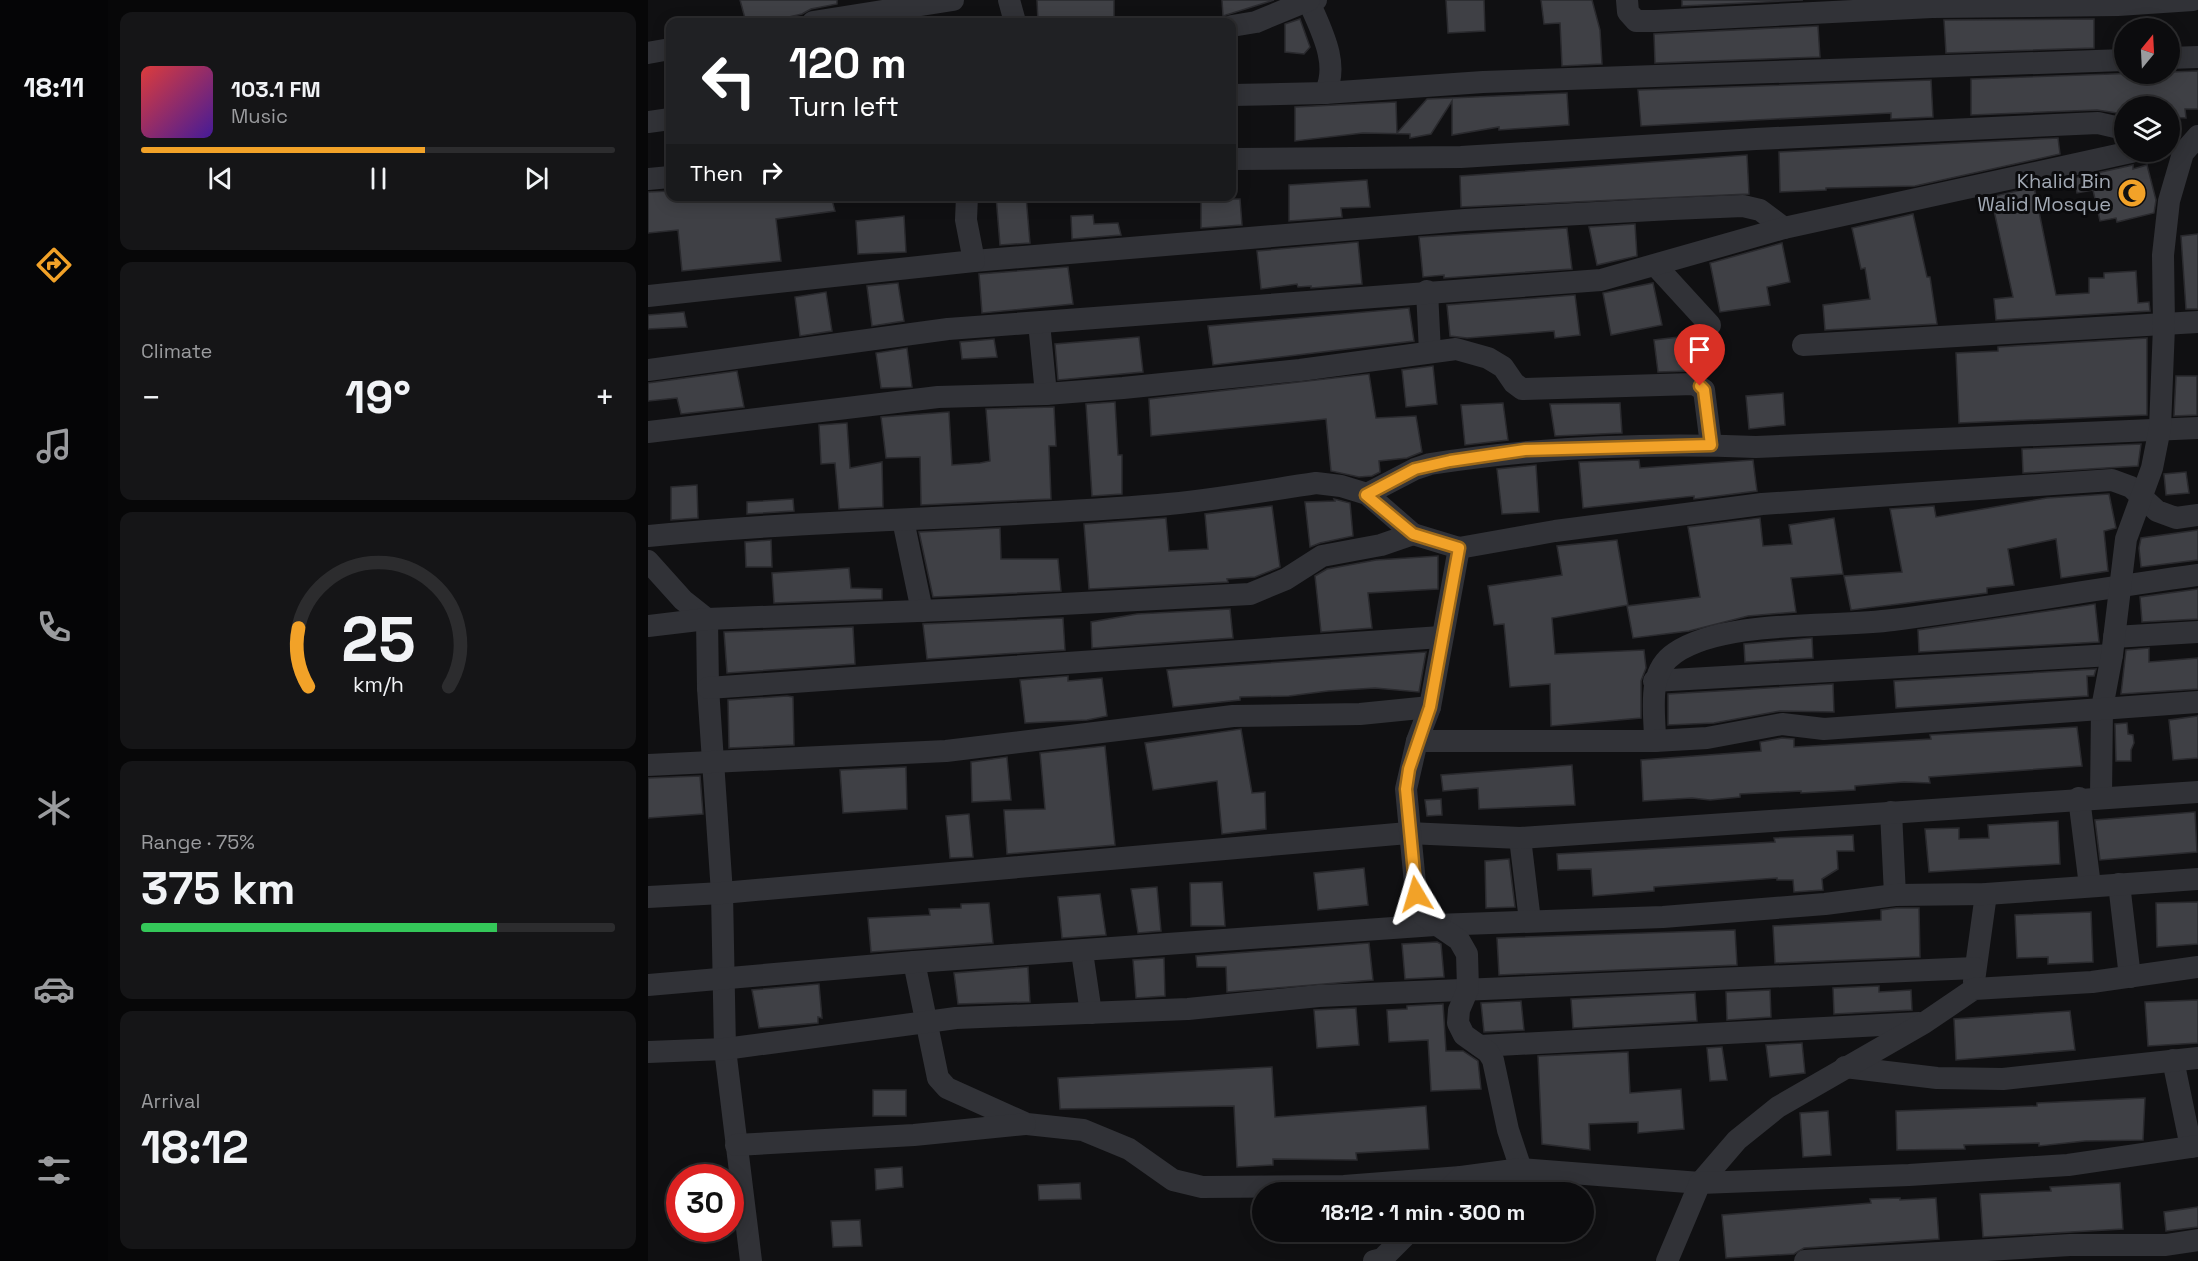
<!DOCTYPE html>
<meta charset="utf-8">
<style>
:root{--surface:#0c0c0e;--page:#151517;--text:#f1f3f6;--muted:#9a9b9e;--line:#2c2c2e;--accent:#f2a228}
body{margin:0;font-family:"Space Grotesk",sans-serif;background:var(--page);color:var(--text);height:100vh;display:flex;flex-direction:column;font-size:22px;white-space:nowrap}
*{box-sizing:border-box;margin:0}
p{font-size:20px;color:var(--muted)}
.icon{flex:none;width:33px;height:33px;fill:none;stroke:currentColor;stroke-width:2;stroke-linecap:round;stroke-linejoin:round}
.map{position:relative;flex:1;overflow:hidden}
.panel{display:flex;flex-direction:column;gap:12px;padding:12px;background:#070708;width:540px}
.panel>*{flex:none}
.guide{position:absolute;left:18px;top:18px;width:570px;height:183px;border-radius:12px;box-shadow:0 3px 15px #0003,0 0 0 2px var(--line);background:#202124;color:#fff;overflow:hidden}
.needle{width:39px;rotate:18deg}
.tools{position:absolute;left:1466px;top:18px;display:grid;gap:12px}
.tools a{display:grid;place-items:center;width:66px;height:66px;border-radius:50%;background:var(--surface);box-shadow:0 3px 15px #0003,0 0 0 2px var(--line);font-size:30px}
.speed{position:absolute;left:18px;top:1164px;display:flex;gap:12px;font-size:30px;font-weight:700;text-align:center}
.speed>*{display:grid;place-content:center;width:78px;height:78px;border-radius:50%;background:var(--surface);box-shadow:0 3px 15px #0003,0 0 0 2px var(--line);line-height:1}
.speed .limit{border:9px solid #d22;background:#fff;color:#111}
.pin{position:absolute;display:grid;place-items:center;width:51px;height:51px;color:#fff;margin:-62px -26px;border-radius:50% 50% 50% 0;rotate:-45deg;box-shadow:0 0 6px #0007}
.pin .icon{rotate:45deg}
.me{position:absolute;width:66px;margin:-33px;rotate:353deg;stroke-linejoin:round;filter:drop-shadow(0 0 4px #0008)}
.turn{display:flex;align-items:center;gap:21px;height:126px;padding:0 24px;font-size:27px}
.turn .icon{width:78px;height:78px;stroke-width:2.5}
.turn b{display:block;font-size:42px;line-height:51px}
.then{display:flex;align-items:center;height:57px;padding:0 24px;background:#0003;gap:12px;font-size:22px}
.big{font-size:45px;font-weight:700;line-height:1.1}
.panel .tile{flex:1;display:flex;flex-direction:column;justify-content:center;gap:9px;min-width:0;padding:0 21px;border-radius:12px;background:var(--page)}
.panel .dial{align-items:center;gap:0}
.dial svg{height:156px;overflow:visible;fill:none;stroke:var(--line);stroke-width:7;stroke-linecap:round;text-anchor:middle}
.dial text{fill:var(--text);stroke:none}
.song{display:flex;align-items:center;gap:18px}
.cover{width:72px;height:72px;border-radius:9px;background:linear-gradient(135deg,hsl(0 70% 55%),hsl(260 70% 35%))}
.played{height:6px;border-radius:3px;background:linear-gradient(90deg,var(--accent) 60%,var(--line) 60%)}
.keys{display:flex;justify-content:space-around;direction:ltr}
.heat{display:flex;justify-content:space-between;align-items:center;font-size:33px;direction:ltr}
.charge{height:9px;border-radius:4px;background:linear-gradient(90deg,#34c759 75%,var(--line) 0)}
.trip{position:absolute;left:604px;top:1182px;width:342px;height:60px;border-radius:30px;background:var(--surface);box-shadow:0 3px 15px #0003,0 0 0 2px var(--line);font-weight:700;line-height:60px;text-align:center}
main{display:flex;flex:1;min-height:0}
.dock{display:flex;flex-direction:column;width:108px;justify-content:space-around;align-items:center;background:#050506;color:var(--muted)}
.dock .icon{width:42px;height:42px}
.dock .current{color:var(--accent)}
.dock b{font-size:27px;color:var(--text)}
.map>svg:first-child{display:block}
.building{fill:#3f4045;stroke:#2a2a2e;stroke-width:1.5}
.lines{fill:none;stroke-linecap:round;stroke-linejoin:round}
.minor{stroke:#313237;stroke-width:22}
.route-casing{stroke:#9d691a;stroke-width:15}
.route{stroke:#f2a228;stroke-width:10}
.labels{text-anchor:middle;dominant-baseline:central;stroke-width:6;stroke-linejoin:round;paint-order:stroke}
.poi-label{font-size:20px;fill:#a1a8b3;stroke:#0b0b0d;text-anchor:end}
</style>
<main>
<nav class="dock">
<b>18:11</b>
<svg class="icon current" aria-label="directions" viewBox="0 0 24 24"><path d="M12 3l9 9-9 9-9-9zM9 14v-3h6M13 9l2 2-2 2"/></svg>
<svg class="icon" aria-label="music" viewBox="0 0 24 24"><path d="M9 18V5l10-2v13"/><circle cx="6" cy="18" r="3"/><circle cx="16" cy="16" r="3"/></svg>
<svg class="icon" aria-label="phone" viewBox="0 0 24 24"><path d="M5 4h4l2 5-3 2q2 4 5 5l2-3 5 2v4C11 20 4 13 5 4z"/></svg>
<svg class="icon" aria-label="climate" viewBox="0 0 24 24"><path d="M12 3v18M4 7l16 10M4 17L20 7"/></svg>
<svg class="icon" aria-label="car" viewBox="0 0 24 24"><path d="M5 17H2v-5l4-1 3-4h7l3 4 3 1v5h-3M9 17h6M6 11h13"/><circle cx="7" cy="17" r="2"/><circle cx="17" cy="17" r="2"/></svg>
<svg class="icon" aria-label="filters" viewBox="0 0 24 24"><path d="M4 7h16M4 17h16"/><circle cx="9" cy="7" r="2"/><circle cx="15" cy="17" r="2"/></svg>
</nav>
<section class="panel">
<div class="tile">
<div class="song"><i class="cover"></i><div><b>103.1 FM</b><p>Music</p></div></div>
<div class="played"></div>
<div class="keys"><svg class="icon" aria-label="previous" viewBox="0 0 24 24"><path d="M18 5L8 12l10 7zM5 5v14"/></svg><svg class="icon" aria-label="pause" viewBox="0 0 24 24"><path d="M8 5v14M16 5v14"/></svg><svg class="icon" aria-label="next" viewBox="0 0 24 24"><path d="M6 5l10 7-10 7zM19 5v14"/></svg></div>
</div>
<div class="tile"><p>Climate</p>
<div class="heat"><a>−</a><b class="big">19°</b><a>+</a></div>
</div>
<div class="tile dial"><svg viewBox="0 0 100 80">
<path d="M14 69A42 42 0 1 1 86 69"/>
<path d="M14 69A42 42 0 0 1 9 39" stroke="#f2a228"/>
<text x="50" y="56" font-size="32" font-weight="700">25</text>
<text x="50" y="72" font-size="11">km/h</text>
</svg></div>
<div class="tile"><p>Range · 75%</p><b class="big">375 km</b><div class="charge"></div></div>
<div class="tile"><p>Arrival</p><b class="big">18:12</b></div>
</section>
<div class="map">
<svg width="1550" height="1261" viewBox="0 0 1550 1261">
<rect width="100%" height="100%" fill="#101012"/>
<g class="building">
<polygon points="92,0 189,0 189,4 163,9 154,14 119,22 98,22"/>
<polygon points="389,0 466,0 466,22 390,22"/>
<polygon points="574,0 626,0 575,16"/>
<polygon points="798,0 836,0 837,31 800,33"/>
<polygon points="893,0 944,0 952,30 954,64 914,66 912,23 896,24"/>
<polygon points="1034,0 1155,0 1034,6"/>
<polygon points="652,19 662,47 656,54 637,52 637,24"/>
<polygon points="1446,19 1446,48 1298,53 1296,20"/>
<polygon points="1170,26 1172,57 1007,63 1006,34"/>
<polygon points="1550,71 1550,109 1537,109 1538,118 1521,117 1521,106 1476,106 1476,114 1449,110 1323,115 1323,79"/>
<polygon points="1283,80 1285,117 1243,119 1243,113 993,126 990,90"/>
<polygon points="919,93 921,125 851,130 851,127 804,135 804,101 783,134 762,138 762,134 715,133 647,141 647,107 748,102 749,133 779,99"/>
<polygon points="1410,138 1412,154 1267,186 1178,188 1178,190 1132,192 1131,152"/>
<polygon points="1099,155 1101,194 813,207 812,176"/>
<polygon points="1485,165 1485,169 1499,165 1508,200 1506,213 1469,222 1468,218 1452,221 1445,190 1429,193 1426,178"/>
<polygon points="719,180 722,207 693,208 694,217 641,221 641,185"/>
<polygon points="1386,187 1408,295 1441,293 1441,278 1456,278 1456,273 1488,271 1490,303 1501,302 1502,311 1348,320 1346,299 1365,297 1343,197"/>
<polygon points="22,191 22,196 183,196 187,211 128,219 133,261 34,271 30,230 0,233 0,192"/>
<polygon points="348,196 378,196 382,243 352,245"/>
<polygon points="553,199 592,199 594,225 553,228"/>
<polygon points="1265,214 1279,277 1282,277 1289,324 1177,330 1175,305 1222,299 1217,268 1213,269 1204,228"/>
<polygon points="445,215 446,224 470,223 473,235 424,239 423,216"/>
<polygon points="256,216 258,252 210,254 208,221"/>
<polygon points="987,224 989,256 949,265 941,227"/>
<polygon points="919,228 924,269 796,278 796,275 775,277 771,237"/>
<polygon points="1550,234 1550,309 1538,309 1533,236"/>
<polygon points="710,242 714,284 663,288 663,286 650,287 649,284 613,289 609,251"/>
<polygon points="1134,243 1142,282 1119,287 1122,305 1072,312 1062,263"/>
<polygon points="420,267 425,304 334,313 331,274"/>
<polygon points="250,283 256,321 224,326 219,286"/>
<polygon points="1005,283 1014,325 963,335 955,293"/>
<polygon points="178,292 184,331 152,336 147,297"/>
<polygon points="927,295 932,335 907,338 906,331 819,338 802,336 799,305"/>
<polygon points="761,308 766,341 565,365 560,326"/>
<polygon points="36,312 39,327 0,329 0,315"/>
<polygon points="1039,336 1043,371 1010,372 1006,340"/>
<polygon points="491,337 495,372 410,380 407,344"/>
<polygon points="1499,338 1499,415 1311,423 1308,353 1350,351 1350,347"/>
<polygon points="346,339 349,357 314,359 312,342"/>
<polygon points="259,348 264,387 233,388 228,353"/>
<polygon points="785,366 789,404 758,407 754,370"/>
<polygon points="89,371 96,407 33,414 29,398 0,401 0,383"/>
<polygon points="721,374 728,418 768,416 774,452 759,458 731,461 732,472 724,476 711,477 683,471 678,419 503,436 501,399"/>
<polygon points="1528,376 1549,376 1549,415 1526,416"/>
<polygon points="1135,393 1137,425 1101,429 1098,396"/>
<polygon points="467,402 470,455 474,455 474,494 444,496 438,404"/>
<polygon points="855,403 860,440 817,445 813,405"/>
<polygon points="972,403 974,433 907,436 902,404"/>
<polygon points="406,407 408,446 401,446 403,499 273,505 272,457 238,458 233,417 301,412 304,465 332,463 342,461 338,409"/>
<polygon points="199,423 202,468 234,462 235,507 191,509 187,463 173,464 171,425"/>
<polygon points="1493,444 1490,466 1375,473 1374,449"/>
<polygon points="991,460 992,468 1105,460 1109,491 1046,499 1046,496 935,508 931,462"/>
<polygon points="888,465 891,512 854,514 849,469"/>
<polygon points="1538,472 1541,493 1518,495 1516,474"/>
<polygon points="49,485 50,518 23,520 23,487"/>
<polygon points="1461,494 1468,528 1456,531 1460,571 1413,578 1408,539 1360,549 1366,585 1339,588 1339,593 1203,610 1196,576 1254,572 1242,509 1286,506 1288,517 1399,498"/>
<polygon points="145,499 146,511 99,514 99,502"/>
<polygon points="686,499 702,503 705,536 672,543 662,547 657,502 687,501"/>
<polygon points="624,506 632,567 607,577 579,579 580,582 441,589 436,524 518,518 521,551 560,549 557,514"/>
<polygon points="1112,518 1115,546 1144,544 1141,525 1186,518 1195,574 1143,578 1148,612 1100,616 1041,631 985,638 979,606 1052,597 1040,527"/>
<polygon points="352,528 353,559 410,559 413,591 285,597 271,532"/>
<polygon points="1550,530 1550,560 1493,567 1491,548 1493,538"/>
<polygon points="123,540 124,567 98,567 97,542"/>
<polygon points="969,540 980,605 904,618 907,654 996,650 998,668 993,681 993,718 903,726 902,684 862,687 856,624 846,625 840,586 914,575 909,546"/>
<polygon points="790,556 790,589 720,593 724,628 673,632 667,576 679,569 728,560"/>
<polygon points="201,568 203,588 234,589 234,599 126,603 124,573"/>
<polygon points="1550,589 1550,619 1494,622 1492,597"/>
<polygon points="1447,604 1451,642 1271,652 1270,630"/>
<polygon points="582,609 585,638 444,648 443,622 489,614"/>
<polygon points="415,618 417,650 279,659 275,624"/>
<polygon points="205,627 207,664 79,673 76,632"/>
<polygon points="1164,638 1165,658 1097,662 1096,644"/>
<polygon points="1501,648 1501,662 1550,658 1550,689 1473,694 1478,650"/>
<polygon points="778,652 771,692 727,688 680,691 641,696 592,697 592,700 525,707 519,670"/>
<polygon points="1448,669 1446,676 1439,676 1440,696 1248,708 1246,681"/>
<polygon points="420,676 420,681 454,678 459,716 439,720 377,723 372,680"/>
<polygon points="1185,684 1186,712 1132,711 1066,723 1020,725 1020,694"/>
<polygon points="139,696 145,697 146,745 81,748 80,700"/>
<polygon points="1550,716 1550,758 1525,760 1521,720"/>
<polygon points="1479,723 1480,734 1485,735 1486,743 1483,750 1483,761 1468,761 1467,724"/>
<polygon points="1429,727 1434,766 1281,777 1282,783 1256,782 1207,786 1207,790 1153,793 1153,791 1092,794 1092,797 1062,800 1044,798 995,801 993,760 1113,751 1112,742 1134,738 1146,739 1146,747 1283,739 1282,735"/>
<polygon points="593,729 604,793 617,792 618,829 574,834 569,781 505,790 497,743"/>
<polygon points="457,746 467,845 359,854 356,810 397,809 392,753"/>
<polygon points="359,757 363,800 324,802 323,762"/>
<polygon points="924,765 927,805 831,809 830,788 795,791 793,775"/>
<polygon points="258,767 259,809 195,813 192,770"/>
<polygon points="52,776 55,814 0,818 0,778"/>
<polygon points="793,799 794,815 779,816 777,800"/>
<polygon points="1547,812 1549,852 1452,860 1447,820"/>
<polygon points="321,814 325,857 302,858 298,816"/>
<polygon points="1410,821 1412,864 1281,872 1277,829 1311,828 1311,839 1341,838 1340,825"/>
<polygon points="1205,835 1206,851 1189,851 1190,869 1174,879 1175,890 1146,892 1145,880 1129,880 1129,878 1006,887 1006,891 945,896 943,869 910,870 909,854 1127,842 1126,838"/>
<polygon points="861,859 867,907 838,908 837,861"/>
<polygon points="716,868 720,905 670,910 666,873"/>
<polygon points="574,882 577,926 543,926 542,883"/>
<polygon points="509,887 513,931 490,933 483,889"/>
<polygon points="452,894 458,935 414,938 410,897"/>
<polygon points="1550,902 1550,944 1509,947 1508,903"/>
<polygon points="341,903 345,943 223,952 220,918 282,915 281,909 313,908 313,904"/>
<polygon points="1248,908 1271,908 1272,957 1127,963 1125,926 1233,920 1233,910"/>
<polygon points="1443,912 1445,962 1400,964 1400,957 1369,958 1367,915"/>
<polygon points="1087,930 1089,965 851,975 849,938"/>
<polygon points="789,942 793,944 796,977 757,979 754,944"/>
<polygon points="721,943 725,980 579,992 578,967 549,967 548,956"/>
<polygon points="516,958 517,996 488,998 485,960"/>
<polygon points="380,967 382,1002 310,1004 306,973"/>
<polygon points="171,984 174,1018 170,1017 170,1023 111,1028 104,990"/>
<polygon points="1231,986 1231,992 1263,990 1264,1010 1186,1014 1185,988"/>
<polygon points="1122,990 1123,1017 1079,1020 1078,992"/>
<polygon points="1047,993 1049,1021 925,1028 923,999"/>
<polygon points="1550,1000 1550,1043 1500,1046 1497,1002"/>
<polygon points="873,1001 876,1030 836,1032 833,1003"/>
<polygon points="795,1004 798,1051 815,1051 830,1061 833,1089 783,1091 780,1040 741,1042 739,1010 759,1009 759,1006"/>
<polygon points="708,1008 711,1045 669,1048 666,1010"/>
<polygon points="1422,1011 1427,1050 1308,1060 1306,1019"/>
<polygon points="1154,1043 1157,1073 1122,1077 1118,1045"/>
<polygon points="1074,1047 1079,1080 1062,1081 1059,1048"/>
<polygon points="980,1052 982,1093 1033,1089 1036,1129 990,1133 990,1122 941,1124 942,1150 894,1144 890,1056"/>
<polygon points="624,1067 627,1117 778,1106 781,1149 708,1153 709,1160 625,1159 625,1165 589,1167 586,1106 412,1109 410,1078"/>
<rect x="225" y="1090" width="33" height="26"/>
<polygon points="1497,1098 1495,1140 1437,1141 1391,1146 1391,1143 1316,1145 1317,1149 1249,1150 1248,1111 1389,1106 1389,1103"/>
<polygon points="1180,1111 1183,1155 1155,1157 1152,1113"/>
<polygon points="254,1167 255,1187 228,1190 227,1169"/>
<polygon points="432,1183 433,1199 391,1200 390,1185"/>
<polygon points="1472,1183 1475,1229 1335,1237 1332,1194 1403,1191 1402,1187"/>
<polygon points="1252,1198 1252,1200 1288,1198 1291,1239 1156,1248 1146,1254 1078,1258 1074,1215 1223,1203 1222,1199"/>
<polygon points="1550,1207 1550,1227 1518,1231 1516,1212"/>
<polygon points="212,1220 214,1246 185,1247 183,1221"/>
</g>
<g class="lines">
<g class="minor">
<polyline points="361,0 367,22"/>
<path d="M668,0L661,2C673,30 692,64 677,93"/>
<polyline points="979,0 980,12 988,21 1007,21 1284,7 1470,5 1545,0"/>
<polyline points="165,22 305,0"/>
<polyline points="584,26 608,22 661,0"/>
<polyline points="0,53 22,49"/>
<polyline points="1521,58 1550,57"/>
<polyline points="584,95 677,93 835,82 1476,60"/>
<polyline points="0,122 22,119"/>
<polyline points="584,159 813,157 1108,139 1450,123 1476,129"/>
<polyline points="0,179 22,177"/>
<polyline points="326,261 817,220 1024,209 1095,206 1112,210 1136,228"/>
<polyline points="1008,266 1062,325"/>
<polyline points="779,291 782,352"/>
<polyline points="0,296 326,261 318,220 319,196"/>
<polyline points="391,323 398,394"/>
<polyline points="1155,345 1550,322"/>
<polyline points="0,370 300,329 953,280 1136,228 1483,152"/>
<polyline points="0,432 290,397 398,394 475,388 652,370 808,349 840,358 855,367 866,383 874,389 1046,384 1056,390 1063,445"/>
<path d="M719,494L767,469L782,464C889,447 999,443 1108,447L1550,428"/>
<polyline points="255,520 274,611"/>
<path d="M0,536C169,519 340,519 510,505C562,501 615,491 668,483L693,486L719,494L765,534L811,548L907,531L1114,504L1464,480L1483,487L1509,511L1528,518L1550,515"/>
<polyline points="0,561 35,600 59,619 60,688 74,893 77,1049 103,1261"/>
<polyline points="0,626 59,619 322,609 602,594 638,579 674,556 733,545 765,534"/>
<polyline points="1466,637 1550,632"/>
<polyline points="1006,681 1464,655"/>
<polyline points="60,688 793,637"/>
<polyline points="769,741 782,707 811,548"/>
<path d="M1007,741C1007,712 998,672 1027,653C1077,619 1184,628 1245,620C1347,607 1448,589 1550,575"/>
<polyline points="0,765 298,751 585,716 712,714 782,707"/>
<polyline points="1453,796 1454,708 1464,655 1478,539 1504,468 1512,428 1516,326 1515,255 1521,201 1535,153 1550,136"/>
<polyline points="1431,798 1442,886"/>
<polyline points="1243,812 1247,895"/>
<polyline points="872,838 882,921"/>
<polyline points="1471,884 1482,977"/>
<polyline points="0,897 74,893 760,833 872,838 1550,792"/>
<polyline points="434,952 443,1013"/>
<polyline points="266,962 290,1078 299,1088 379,1124 435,1130 481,1149 525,1180 554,1187 696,1186 813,1177"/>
<polyline points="1326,981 1338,894"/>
<polyline points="0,985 266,962 787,925 1015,917 1177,904 1247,895 1338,894 1550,879"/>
<polyline points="832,1046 1271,1023"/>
<polyline points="0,1052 77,1049 308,1018 540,1009 671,996 1327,968"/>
<polyline points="1525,1060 1543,1147"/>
<polyline points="1197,1067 1289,1078 1355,1079 1550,1058"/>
<polyline points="88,1145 266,1135 377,1124"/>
<polyline points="873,1169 860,1130 845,1060 840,1052 816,1035 810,1023 811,1010 820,989 819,954 811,940 776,916 768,894 758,789 769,741 1007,741 1059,738 1134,724 1176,729 1550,702"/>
<polyline points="798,1192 813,1177 873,1169 1052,1183 1089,1140 1130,1107 1276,1023 1326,989 1444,982 1550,967"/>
<polyline points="726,1261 734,1259 761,1232"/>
<polyline points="1019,1261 1052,1183 1261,1175 1420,1165 1550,1146"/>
<polyline points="1157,1261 1422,1245 1518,1245 1550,1240"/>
</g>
</g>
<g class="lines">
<g class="route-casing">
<polyline id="route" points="768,894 758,789 761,769 782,707 811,548 765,534 718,495 767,469 802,461 877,450 1063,445 1056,390 1052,386"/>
</g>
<use href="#route" class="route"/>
</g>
<defs>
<g id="mosque-disc" transform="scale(1.5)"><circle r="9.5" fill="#f2a228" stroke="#0b0b0d"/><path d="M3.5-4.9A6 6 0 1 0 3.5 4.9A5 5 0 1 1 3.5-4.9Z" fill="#111"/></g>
</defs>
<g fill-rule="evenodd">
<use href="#mosque-disc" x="1484" y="193"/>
</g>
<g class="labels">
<g class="poi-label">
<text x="1463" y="181">Khalid Bin<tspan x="1463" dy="23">Walid Mosque</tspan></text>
</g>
</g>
</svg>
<div class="tools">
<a><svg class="needle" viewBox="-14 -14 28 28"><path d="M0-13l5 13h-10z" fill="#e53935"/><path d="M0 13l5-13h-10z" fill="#9a9b9e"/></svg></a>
<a><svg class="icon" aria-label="layers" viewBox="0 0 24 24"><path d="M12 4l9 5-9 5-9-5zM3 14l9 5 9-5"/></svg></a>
</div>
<div class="speed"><div class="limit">30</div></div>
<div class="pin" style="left:1052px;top:386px;background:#d93025"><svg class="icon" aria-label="arrive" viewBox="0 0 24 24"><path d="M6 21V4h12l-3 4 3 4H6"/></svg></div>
<svg class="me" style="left:768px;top:894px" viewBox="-20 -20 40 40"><path d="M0-17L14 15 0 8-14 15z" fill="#f2a228" stroke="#fff" stroke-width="4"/></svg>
<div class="trip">18:12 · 1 min · 300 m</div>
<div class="guide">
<div class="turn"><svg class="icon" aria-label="left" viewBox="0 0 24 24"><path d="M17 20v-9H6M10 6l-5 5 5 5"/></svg><div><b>120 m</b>Turn left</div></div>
<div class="then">Then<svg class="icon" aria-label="right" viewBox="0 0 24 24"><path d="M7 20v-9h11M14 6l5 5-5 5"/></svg></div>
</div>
</div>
</main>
